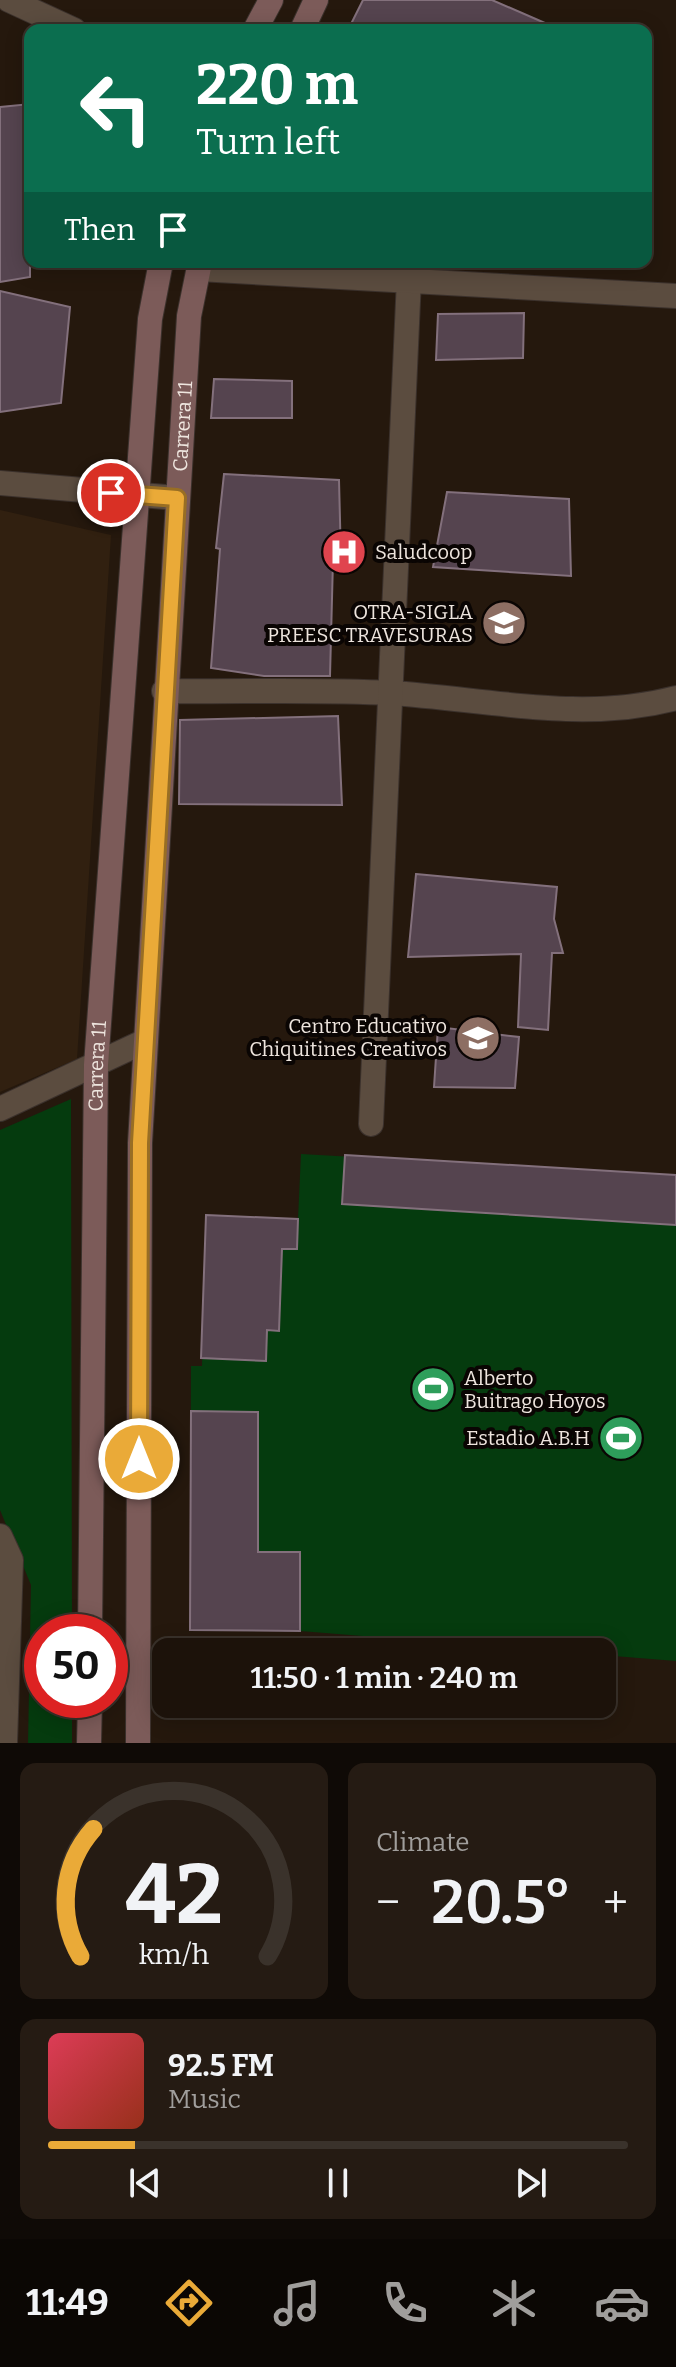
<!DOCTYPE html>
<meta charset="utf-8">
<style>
:root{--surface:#1c120a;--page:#251b13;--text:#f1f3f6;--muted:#a09e9c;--line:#3a322b;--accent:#eaaa38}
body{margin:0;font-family:Bitter,serif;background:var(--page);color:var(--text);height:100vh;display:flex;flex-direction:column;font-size:30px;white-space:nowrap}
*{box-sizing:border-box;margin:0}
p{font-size:26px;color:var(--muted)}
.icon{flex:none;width:44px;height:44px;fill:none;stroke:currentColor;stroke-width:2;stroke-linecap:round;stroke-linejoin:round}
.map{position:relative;height:1743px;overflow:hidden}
.details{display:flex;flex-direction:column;gap:20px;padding:20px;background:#0f0a06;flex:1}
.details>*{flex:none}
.banner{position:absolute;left:24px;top:24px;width:628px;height:244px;border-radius:16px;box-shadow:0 4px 20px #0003,0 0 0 2px var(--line);background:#0b6e4f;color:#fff;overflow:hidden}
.speed{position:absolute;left:24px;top:1614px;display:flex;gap:16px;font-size:40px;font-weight:700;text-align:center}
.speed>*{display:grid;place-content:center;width:104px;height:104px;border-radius:50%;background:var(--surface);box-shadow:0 4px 20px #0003,0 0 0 2px var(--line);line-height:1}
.speed .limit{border:12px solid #d22;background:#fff;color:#111}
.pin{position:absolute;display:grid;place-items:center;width:68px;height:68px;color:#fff;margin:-34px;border:4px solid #fff;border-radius:50%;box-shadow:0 2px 8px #0007}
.me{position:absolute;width:88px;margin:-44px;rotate:0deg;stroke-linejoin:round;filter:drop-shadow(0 0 6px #0008)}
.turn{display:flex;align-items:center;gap:28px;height:168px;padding:0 40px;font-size:36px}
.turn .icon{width:104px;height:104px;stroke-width:2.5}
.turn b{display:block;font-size:56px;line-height:68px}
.then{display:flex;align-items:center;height:76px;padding:0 40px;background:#0003;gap:16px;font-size:30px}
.big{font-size:60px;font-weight:600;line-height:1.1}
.details .tile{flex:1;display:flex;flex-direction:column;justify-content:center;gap:12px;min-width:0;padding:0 28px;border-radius:16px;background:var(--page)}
.details .dial{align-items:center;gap:0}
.dial svg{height:208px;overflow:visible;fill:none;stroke:var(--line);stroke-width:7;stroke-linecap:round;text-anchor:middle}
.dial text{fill:var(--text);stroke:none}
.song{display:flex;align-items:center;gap:24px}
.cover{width:96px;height:96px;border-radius:12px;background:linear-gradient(135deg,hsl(350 70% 55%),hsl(10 70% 35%))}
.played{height:8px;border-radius:4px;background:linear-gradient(90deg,var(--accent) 15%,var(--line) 15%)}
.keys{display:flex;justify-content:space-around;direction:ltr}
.heat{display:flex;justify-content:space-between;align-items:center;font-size:44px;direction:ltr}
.details .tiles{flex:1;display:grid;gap:20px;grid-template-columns:1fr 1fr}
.tile:last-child{grid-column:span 2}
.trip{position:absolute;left:152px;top:1638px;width:464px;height:80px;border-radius:16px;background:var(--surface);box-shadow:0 4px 20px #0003,0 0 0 2px var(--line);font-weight:600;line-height:80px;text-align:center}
.tab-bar{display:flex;height:128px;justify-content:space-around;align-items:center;background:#0b0704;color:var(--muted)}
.tab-bar .icon{width:56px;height:56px}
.tab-bar .current{color:var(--accent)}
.tab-bar b{font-size:36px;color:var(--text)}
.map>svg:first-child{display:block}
.built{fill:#312010}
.green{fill:#053b0e}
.building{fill:#55444f;stroke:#83707c;stroke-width:2}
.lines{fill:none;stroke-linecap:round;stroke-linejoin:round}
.minor-casing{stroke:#3b312c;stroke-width:26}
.tertiary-casing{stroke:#3b312c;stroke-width:26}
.secondary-casing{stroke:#3b312c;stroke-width:26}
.minor{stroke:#5b4c3f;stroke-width:24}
.tertiary{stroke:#5b4c3f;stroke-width:24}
.secondary{stroke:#7c5b59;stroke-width:24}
.route-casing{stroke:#986e24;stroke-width:20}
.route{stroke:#eaaa38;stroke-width:14}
.labels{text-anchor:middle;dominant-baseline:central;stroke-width:8;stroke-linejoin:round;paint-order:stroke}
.street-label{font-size:20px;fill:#eee5de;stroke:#0a0503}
.poi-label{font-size:20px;fill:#eee5de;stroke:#0a0503;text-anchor:end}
</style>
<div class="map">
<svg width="676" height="1743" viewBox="0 0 676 1743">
<rect width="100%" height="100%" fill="#25180d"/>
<polygon class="built" points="0,510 111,535 77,1059 0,1092"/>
<g class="green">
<polygon points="71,1099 72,1632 42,1632 42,1700 72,1700 72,1743 28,1743 31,1585 0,1510 0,1130"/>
<polygon points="301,1154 676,1175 676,1661 300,1631 190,1630 191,1366 202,1366 206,1215 298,1219"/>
</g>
<g class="building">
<polygon points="363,0 492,0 561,30 348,30"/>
<polygon points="30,104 30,277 0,282 0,107"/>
<polygon points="0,291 70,307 61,403 0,412"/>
<polygon points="524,313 523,358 436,360 438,314"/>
<polygon points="214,379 292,381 292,418 211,418"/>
<polygon points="224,474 339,480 341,560 333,560 330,676 264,676 211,668 220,549 216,548"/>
<polygon points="447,492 569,499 571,576 433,567"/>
<polygon points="338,716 342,805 179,804 180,720"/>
<polygon points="416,874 557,887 554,919 563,953 552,953 548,1030 518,1027 521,954 408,957"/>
<polygon points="438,1027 519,1037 515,1088 434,1087"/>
<polygon points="345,1155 676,1175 676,1225 342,1204"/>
<polygon points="206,1215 298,1219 297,1249 282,1249 279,1331 267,1330 266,1361 201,1358"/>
<polygon points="191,1411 258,1412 258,1552 300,1552 300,1631 190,1630"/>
</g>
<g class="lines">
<g class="minor-casing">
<g id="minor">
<polyline points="9,0 74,30"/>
<polyline points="0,483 177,498"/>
<path d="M164,691C240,692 316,689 391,693C486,699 582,723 676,698"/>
<polyline points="371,1124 409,279"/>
<polyline points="0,1536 11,1560 5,1743"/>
</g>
</g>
<g class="tertiary-casing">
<g id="tertiary">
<polyline points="199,269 676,296"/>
<polyline points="0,1109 145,1041"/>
</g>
</g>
<g class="secondary-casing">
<g id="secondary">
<polyline points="255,30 271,0"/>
<polyline points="302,30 316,0"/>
<path id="s1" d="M90,1632L96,1065L150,319L161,262"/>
<polyline points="89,1743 90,1700"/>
<path id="s2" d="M138,1743L140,1143L189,316L200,262"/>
</g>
</g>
<use href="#minor" class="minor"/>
<use href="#tertiary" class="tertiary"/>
<use href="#secondary" class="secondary"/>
</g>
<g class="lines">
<g class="route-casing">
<polyline id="route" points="111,493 177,498 140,1143 139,1459"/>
</g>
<use href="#route" class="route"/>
</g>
<defs>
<g id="hospital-disc" transform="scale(2.3)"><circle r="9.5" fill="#e0444e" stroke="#0a0503"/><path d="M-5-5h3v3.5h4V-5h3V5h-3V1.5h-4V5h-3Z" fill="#fff"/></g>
<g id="school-disc" transform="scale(2.3)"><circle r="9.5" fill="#8d6e63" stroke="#0a0503"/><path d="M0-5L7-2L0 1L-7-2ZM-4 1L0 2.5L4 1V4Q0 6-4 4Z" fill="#fff"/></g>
<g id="stadium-disc" transform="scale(2.3)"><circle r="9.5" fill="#2e9e5b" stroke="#0a0503"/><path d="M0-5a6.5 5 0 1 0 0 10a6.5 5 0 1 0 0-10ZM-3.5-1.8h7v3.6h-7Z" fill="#fff"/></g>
</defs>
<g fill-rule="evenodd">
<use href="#hospital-disc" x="344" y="552"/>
<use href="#school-disc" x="504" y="623"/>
<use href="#school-disc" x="478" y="1038"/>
<use href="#stadium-disc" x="433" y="1389"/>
<use href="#stadium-disc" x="621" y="1438"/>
</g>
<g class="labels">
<g class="street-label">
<text stroke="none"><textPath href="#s2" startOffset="1318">Carrera 11</textPath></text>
<text stroke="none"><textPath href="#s1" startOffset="566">Carrera 11</textPath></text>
</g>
<g class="poi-label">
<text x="375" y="552" text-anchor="start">Saludcoop</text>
<text x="473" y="612">OTRA-SIGLA<tspan x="473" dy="23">PREESC TRAVESURAS</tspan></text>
<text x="447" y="1026">Centro Educativo<tspan x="447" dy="23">Chiquitines Creativos</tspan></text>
<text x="464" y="1378" text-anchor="start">Alberto<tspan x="464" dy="23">Buitrago Hoyos</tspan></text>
<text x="590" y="1438">Estadio A.B.H</text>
</g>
</g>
</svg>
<div class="speed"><div class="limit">50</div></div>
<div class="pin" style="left:111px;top:493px;background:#d93025"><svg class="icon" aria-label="arrive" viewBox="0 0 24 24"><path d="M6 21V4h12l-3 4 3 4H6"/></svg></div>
<svg class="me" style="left:139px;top:1459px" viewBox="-20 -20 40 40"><circle r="17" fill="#eaaa38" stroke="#fff" stroke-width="3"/><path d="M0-11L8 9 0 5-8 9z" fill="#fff"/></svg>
<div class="trip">11:50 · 1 min · 240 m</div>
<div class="banner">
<div class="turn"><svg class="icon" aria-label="left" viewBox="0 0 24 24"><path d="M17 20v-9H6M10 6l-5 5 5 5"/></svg><div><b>220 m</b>Turn left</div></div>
<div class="then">Then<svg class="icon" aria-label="arrive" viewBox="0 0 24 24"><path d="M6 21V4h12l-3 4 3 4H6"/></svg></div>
</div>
</div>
<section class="details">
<div class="tiles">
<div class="tile dial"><svg viewBox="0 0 100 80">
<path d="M14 69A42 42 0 1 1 86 69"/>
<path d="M14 69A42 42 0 0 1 19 20" stroke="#eaaa38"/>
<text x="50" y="56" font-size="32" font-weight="700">42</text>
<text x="50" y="72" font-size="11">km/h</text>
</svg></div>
<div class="tile"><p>Climate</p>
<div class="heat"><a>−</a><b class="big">20.5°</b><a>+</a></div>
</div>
<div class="tile">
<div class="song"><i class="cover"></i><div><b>92.5 FM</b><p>Music</p></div></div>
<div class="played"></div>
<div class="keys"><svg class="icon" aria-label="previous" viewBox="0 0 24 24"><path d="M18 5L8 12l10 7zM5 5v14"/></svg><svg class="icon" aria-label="pause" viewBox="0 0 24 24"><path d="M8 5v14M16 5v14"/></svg><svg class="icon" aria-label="next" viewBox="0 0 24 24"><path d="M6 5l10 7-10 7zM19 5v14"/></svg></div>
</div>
</div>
</section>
<nav class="tab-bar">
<b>11:49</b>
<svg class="icon current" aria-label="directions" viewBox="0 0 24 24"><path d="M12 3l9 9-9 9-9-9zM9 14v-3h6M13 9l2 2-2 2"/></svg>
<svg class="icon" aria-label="music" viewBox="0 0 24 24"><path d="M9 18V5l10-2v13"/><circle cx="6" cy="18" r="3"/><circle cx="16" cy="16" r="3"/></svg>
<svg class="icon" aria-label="phone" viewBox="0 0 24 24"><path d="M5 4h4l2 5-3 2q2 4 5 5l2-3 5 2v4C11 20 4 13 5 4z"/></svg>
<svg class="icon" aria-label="climate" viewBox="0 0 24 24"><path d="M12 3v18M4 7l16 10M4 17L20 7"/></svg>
<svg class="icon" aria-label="car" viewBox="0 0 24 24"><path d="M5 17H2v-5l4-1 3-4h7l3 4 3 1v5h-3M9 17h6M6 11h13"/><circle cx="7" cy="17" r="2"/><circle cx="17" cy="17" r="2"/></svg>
</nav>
